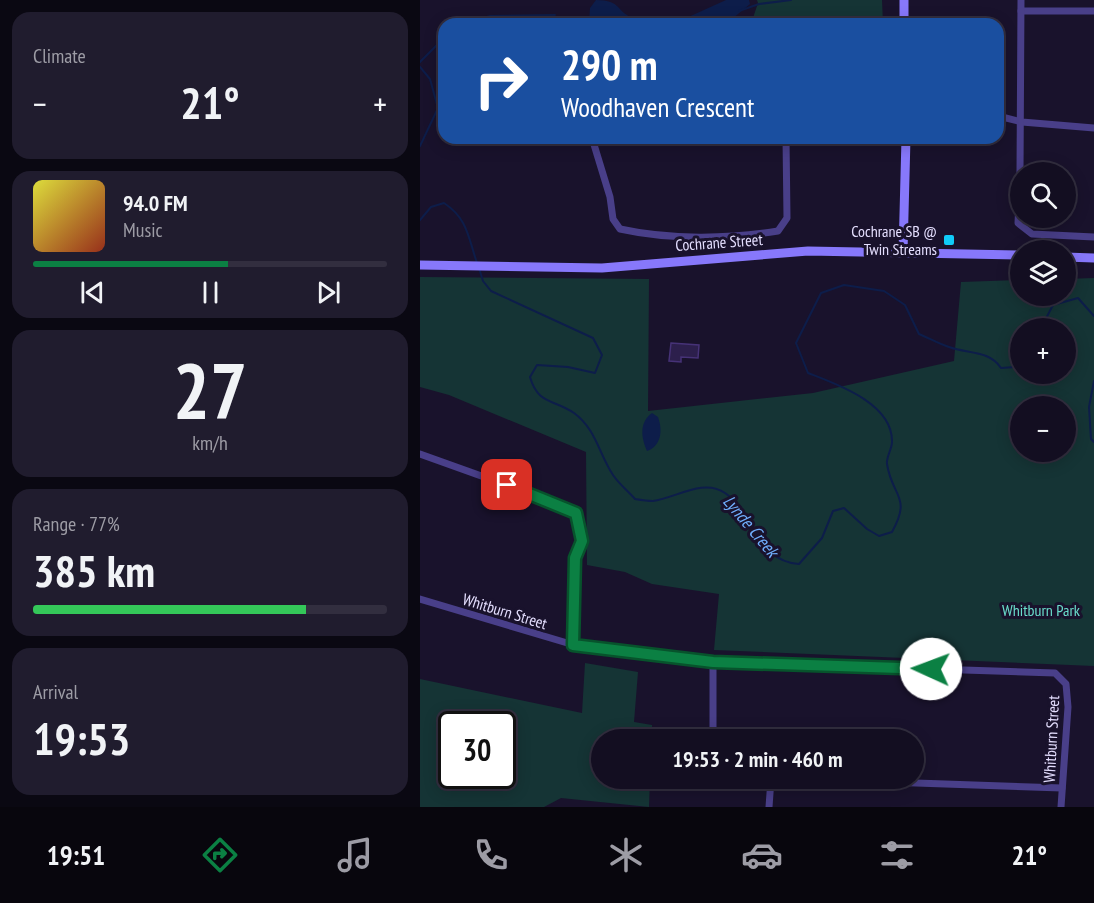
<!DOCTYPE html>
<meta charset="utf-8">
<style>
:root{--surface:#130e21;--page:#201c2e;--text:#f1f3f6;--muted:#9d9ca5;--line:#322e3f;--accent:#0b8043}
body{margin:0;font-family:"PT Sans Narrow",sans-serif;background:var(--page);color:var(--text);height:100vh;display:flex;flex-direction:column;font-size:22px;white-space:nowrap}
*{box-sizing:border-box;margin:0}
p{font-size:20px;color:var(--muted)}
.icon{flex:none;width:33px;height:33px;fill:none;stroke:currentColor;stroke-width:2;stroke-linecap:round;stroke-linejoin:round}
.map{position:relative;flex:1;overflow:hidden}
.sheet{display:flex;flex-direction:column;gap:12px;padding:12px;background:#0a0812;width:420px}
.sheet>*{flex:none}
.banner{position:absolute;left:18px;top:18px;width:566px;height:126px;border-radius:18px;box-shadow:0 3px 15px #0003,0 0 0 2px var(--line);background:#1a4fa0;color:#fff;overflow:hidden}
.tools{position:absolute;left:590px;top:162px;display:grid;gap:12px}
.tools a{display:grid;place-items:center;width:66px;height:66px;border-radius:50%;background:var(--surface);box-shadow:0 3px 15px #0003,0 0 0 2px var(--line);font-size:30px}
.speed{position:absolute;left:18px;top:711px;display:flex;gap:12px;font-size:30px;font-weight:700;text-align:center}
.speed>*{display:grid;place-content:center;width:78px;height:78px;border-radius:50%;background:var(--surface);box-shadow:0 3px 15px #0003,0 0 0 2px var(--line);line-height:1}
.speed .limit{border:3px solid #111;border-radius:9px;background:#fff;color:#111}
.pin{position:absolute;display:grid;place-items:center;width:51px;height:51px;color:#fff;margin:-26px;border-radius:12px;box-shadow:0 3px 9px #0006}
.me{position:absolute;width:66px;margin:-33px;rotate:272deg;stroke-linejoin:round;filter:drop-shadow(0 0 4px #0008)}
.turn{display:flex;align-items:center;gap:21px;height:126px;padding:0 24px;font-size:27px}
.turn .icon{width:78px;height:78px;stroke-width:2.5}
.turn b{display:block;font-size:42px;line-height:51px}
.big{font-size:45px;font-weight:700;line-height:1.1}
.sheet .widget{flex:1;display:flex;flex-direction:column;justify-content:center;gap:9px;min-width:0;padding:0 21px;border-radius:18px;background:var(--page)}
.sheet .dial{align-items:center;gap:0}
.dial b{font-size:78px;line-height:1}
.song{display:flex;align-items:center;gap:18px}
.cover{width:72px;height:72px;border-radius:9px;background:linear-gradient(135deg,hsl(60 70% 55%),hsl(10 70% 35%))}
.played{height:6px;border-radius:3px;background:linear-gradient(90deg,var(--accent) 55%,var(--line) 55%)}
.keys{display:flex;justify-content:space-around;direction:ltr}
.heat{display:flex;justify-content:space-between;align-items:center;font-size:33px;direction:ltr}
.charge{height:9px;border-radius:4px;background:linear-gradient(90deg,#34c759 77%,var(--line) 0)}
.trip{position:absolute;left:171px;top:729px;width:333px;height:60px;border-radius:30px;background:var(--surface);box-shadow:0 3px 15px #0003,0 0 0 2px var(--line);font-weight:700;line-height:60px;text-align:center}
.tabs{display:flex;height:96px;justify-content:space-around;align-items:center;background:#08060d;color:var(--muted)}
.tabs .icon{width:42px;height:42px}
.tabs .current{color:var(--accent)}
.tabs b{font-size:27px;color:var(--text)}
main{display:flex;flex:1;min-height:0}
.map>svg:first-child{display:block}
.green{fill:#153435;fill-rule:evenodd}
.water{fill:#0d1d4a}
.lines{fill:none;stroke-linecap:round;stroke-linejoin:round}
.stream{stroke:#0d1d4a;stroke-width:2}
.building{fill:#2c1f4c;stroke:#463277;stroke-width:1.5}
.street{stroke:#493f89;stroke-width:7}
.secondary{stroke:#8778fb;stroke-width:9}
.route-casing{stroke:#07532c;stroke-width:15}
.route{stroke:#0b8043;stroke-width:10}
.poi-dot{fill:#10cbf8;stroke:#19122c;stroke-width:2}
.labels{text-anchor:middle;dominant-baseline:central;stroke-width:6;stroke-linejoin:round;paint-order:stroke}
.poi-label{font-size:16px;fill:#e4defe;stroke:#19122c;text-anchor:end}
.street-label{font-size:16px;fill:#e4defe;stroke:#19122c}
.park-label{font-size:16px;fill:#6adecc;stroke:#19122c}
.water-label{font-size:18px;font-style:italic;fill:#6fadfb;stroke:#19122c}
</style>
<main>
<section class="sheet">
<div class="widget"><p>Climate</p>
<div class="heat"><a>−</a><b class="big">21°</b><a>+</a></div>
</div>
<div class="widget">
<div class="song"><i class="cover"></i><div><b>94.0 FM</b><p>Music</p></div></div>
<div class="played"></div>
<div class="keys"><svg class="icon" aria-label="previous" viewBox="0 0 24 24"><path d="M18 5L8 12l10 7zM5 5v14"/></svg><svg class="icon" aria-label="pause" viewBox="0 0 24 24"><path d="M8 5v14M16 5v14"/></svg><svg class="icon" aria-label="next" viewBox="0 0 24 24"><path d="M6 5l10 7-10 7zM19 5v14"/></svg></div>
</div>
<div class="widget dial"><b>27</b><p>km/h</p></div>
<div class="widget"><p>Range · 77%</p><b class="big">385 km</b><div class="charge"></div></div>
<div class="widget"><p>Arrival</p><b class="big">19:53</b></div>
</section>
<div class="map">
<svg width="674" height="807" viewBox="0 0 674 807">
<rect width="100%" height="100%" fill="#19122c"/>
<g class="green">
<polygon points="337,0 462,0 463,24 331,24 338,3"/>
<path d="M0,277L229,279L228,411L393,393L534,361L541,282L600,280V296H645V279L674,278V666L294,650L299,594L232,584L205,572L167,565L166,452L29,395L0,387ZM600,328H645V374H600ZM600,406H645V452H600Z"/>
<path d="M165,663L218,672L214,722L232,725V739L182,740V778L230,779L229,807L141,798L124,807H0V679L162,713ZM82,724V776H32V724Z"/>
</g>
<g class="water">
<path d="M176,0C202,0 196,12 213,18C223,22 236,22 247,24H169L170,8Z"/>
<polygon points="306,0 329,0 330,4 306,24 253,24"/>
<path d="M232,413L238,417C243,431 241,446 227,451C221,438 219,422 232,413Z"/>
</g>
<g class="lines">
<g class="stream">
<polyline points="319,11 339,4 371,0"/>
<polyline points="46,24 70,16 135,15"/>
<polyline points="0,62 24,38"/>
<polyline points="0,67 10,79 18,108 0,146"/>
<path d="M0,220L11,207L24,203C48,219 48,237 57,263"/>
<path d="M59,268L63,281L71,291L173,338L182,355L175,373L148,367L117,365L110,377C118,405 134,399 154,413C176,429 179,454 193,475C199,484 208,491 215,499C221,500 228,501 233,501C256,498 283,478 305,493C336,514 337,562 379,564L402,538L413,511L424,508L447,529L459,536L472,532C492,496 472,497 467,464C466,457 472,449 472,442C473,403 416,384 388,373L376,343L401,293L424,285L464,291L485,305L499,334C509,338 519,344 529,347C548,354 569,350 581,368L595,367L600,362"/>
<polyline points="621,328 633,305 658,298 674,316"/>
<polyline points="674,381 669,407 671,439 674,442"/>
</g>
</g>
<polygon class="building" points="251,343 279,345 278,358 261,357 261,362 249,361"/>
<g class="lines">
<g class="street">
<polyline points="601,11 674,11"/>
<polyline points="578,116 602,122 674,128"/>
<path d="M172,138L190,197L193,219L200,229C250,240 309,239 358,231L367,218L366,138"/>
<polyline points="600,172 601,0"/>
<polyline points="600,183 598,223 612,234 674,237"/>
<polyline points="0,454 131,501 156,513 162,541 155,558 154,645"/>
<polyline points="0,599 154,645 293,662 635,673 646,684 648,707 641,807"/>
<polyline points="293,740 293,662"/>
<polyline points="350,778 642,788"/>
<polyline points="349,807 351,779"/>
</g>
<g class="secondary">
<polyline points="484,0 484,24"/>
<polyline points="483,252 486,138"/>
<polyline points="645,257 674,258"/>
<polyline points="0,265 182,268 388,251 600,255"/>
</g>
</g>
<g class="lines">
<g class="route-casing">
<polyline id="route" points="87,485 156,513 162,541 155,558 153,645 293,662 511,669"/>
</g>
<use href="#route" class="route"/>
</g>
<rect class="poi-dot" x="523" y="234" width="12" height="12" rx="3"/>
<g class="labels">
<g class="poi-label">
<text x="517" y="231">Cochrane SB @<tspan x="517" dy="18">Twin Streams</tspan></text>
</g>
<g class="street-label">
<text transform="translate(299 242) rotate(-4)">Cochrane Street</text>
<text transform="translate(85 611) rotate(17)">Whitburn Street</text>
<text transform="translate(631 739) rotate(-87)">Whitburn Street</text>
</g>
<g class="park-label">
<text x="621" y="610">Whitburn Park</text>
</g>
<g class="water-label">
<text transform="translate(331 526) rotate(50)">Lynde Creek</text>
</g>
</g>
</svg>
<div class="tools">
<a><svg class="icon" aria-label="search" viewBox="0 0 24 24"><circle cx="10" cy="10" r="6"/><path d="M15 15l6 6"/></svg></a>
<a><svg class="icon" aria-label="layers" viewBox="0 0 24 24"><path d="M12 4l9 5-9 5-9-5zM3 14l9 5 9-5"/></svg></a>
<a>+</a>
<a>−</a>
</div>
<div class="speed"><div class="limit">30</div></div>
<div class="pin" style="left:87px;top:485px;background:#d93025"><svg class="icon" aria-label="arrive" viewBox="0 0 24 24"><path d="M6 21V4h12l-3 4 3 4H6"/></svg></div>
<svg class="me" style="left:511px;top:669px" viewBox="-20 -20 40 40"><circle r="19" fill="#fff"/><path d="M0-13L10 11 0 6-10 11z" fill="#0b8043"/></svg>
<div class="trip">19:53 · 2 min · 460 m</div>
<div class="banner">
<div class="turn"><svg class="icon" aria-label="right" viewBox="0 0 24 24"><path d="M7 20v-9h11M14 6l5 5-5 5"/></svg><div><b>290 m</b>Woodhaven Crescent</div></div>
</div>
</div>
</main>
<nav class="tabs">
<b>19:51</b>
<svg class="icon current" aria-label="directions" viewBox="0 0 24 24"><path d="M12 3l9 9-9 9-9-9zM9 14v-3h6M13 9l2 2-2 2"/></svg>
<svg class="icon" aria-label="music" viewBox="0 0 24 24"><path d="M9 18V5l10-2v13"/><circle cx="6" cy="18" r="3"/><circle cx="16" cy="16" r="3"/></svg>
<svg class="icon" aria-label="phone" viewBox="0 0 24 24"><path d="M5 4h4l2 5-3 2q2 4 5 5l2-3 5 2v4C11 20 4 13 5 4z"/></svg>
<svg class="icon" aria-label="climate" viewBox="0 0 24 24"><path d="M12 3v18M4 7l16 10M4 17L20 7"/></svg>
<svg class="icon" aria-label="car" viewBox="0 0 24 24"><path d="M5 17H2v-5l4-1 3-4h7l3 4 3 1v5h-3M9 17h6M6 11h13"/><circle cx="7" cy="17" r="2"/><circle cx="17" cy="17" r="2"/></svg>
<svg class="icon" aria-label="filters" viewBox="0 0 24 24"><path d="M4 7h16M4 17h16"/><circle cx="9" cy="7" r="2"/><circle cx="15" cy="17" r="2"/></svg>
<b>21°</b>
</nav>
